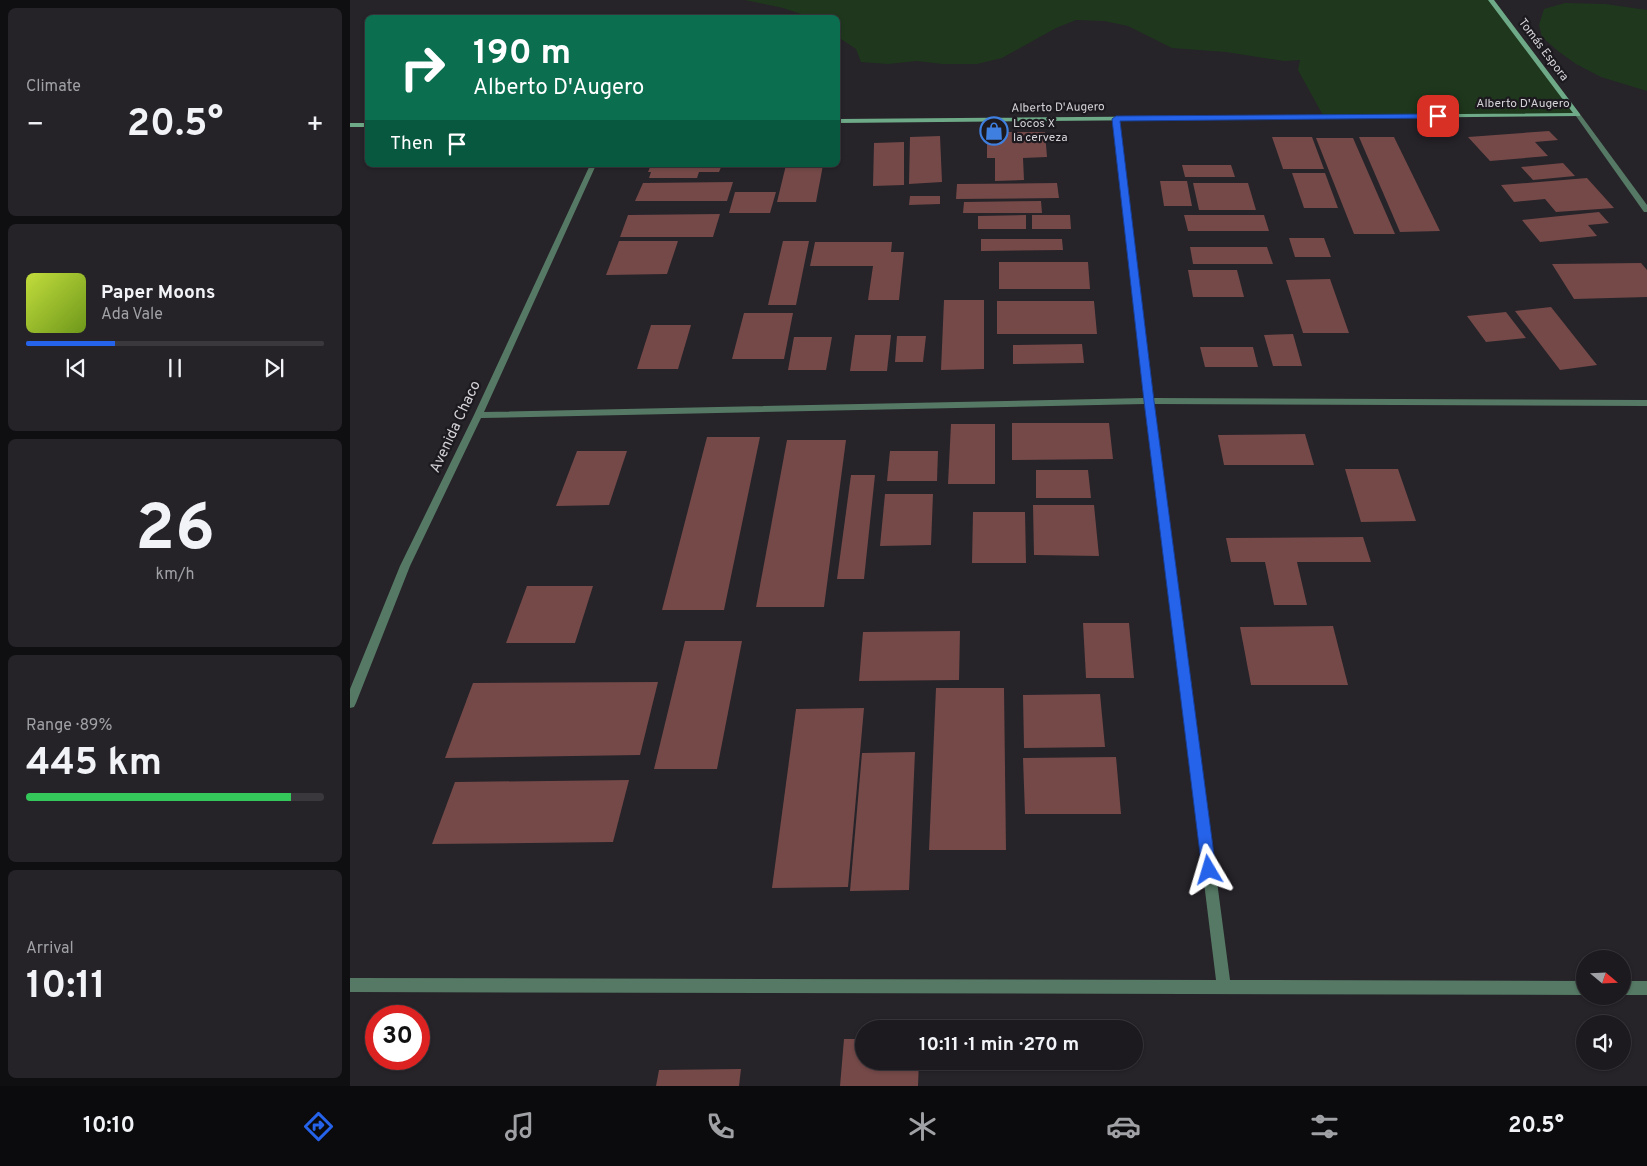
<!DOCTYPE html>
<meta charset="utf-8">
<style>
:root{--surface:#1c1a1f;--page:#252328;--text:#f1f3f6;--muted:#a0a1a4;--line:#3a383d;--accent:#2563eb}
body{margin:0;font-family:Overpass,sans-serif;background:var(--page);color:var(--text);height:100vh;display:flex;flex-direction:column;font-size:19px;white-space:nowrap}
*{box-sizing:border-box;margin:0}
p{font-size:16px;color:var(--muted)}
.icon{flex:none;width:28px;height:28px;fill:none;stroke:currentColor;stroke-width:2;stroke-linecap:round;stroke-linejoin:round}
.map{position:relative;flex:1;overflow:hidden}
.sheet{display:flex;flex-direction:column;gap:8px;padding:8px;background:#0f0e11;width:350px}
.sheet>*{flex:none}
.banner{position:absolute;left:15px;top:15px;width:475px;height:152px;border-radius:8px;box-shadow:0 1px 4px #0004,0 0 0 1px var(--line);background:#0b6e4f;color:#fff;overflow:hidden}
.needle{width:32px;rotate:109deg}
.fabs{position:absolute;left:1226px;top:950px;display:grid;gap:10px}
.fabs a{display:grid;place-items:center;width:55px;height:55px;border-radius:50%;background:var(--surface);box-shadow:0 1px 4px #0004,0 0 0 1px var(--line);font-size:25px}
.speed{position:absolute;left:15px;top:1005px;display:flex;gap:10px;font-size:25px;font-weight:700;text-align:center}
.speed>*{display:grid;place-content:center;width:65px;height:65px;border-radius:50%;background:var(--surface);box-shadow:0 1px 4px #0004,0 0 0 1px var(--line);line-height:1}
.speed .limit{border:8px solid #d22;background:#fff;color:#111}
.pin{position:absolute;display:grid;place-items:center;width:42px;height:42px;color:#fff;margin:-21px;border-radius:10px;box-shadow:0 2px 8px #0006}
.me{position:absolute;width:55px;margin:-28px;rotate:353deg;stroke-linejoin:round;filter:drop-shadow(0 0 4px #0008)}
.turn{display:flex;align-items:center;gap:18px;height:105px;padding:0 25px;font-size:22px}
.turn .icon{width:65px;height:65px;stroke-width:2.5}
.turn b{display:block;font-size:35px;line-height:42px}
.then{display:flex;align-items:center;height:48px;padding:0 25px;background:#0003;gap:10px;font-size:19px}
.big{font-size:38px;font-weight:700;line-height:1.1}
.sheet .tile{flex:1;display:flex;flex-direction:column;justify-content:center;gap:8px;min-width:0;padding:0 18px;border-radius:8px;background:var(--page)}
.sheet .dial{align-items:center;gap:0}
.dial b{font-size:65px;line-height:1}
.song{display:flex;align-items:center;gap:15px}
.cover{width:60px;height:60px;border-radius:8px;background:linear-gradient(135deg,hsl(70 70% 55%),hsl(80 70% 35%))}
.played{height:5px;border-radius:2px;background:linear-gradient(90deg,var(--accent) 30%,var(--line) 30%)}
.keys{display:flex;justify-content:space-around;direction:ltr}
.heat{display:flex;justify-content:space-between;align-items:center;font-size:28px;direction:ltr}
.charge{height:8px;border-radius:4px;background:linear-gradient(90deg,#34c759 89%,var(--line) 0)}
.trip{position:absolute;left:505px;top:1020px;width:288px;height:50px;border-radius:25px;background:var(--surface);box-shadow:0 1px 4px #0004,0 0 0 1px var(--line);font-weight:700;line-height:50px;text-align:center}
.tabs{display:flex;height:80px;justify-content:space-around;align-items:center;background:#0b0a0c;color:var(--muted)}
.tabs .icon{width:35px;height:35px}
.tabs .selected{color:var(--accent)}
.tabs b{font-size:22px;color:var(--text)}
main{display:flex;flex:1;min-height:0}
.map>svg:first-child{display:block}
.green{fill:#1f381d}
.building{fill:#744948}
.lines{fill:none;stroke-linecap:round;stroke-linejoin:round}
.street{fill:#557964;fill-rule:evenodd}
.secondary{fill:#6eaa87;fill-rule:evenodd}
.route{fill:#2563eb;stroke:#184099}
.labels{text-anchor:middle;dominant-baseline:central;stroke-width:4.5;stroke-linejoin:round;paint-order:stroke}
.far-street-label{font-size:12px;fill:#d4d2d7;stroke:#1c191f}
.far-poi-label{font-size:12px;fill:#d4d2d7;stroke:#1c191f;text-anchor:start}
.street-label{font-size:15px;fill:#d4d2d7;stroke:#1c191f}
</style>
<main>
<section class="sheet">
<div class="tile"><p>Climate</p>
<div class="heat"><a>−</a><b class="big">20.5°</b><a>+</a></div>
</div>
<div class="tile">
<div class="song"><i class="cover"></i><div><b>Paper Moons</b><p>Ada Vale</p></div></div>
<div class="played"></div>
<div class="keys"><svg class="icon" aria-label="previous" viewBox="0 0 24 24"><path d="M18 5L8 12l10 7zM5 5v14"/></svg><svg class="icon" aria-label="pause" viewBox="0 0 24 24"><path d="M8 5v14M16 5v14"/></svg><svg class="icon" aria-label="next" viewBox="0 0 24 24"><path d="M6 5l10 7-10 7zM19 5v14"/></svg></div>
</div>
<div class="tile dial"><b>26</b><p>km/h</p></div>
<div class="tile"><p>Range · 89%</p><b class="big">445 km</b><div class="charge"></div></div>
<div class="tile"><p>Arrival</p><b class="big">10:11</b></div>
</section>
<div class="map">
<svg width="1297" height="1086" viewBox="0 0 1297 1086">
<rect width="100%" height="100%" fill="#262329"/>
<g class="green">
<polygon points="395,0 1141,0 1228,115 974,117 948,70 950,60 934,61 876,52 822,48 778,26 754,21 726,20 706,28 652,58 627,64 593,64 567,61 538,64 511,62 506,49 488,37 488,18 460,17 433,8"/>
<polygon points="1215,3 1255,4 1297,10 1297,91 1251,77 1226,64 1208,51 1192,37 1189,25 1194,9"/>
</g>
<g class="building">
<polygon points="1199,131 1208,140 1185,142 1198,156 1140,161 1118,137"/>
<polygon points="637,132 695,132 697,157 673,158 674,180 645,181 645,158 637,158"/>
<polygon points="590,136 592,182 559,184 560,137"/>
<polygon points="922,137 962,137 974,169 933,169"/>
<polygon points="1009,137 1044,137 1090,231 1050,232"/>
<polygon points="966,138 1003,138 1045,234 1004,234"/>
<polygon points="554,142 554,185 523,186 524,143"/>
<polygon points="1213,163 1225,176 1183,180 1171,167"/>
<polygon points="301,165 372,165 369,172 349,172 347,178 299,178 301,172 298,172"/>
<polygon points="436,165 473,165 466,202 427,202"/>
<polygon points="832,165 881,165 885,177 835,177"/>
<polygon points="942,173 975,173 988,208 954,208"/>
<polygon points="1237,178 1264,208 1206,212 1195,199 1164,202 1151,185"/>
<polygon points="810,181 837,181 842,206 814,206"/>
<polygon points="383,182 377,201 285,201 293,183"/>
<polygon points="707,183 709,198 606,199 607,184"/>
<polygon points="843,183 898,183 906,210 849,210"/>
<polygon points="385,192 426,192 420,213 379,213"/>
<polygon points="560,196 590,196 590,204 559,205"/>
<polygon points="691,201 692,213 613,213 614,202"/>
<polygon points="1249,212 1259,223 1238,225 1247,236 1190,242 1172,220"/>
<polygon points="370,214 363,237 270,237 278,215"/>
<polygon points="676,215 676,229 628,229 628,216"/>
<polygon points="682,215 720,215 721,229 682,229"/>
<polygon points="834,215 914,215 919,231 838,231"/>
<polygon points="939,238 974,238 981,257 945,257"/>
<polygon points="631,239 712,239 713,250 631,251"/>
<polygon points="269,241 328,241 317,274 256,275"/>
<polygon points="433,241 459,241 446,305 418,305"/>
<polygon points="465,242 542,242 541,252 554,252 549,300 518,300 523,266 460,266"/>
<polygon points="840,247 917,247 923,264 843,264"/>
<polygon points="649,262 738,262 740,289 649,289"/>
<polygon points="1291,263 1297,270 1297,297 1224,299 1202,264"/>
<polygon points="838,270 887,270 894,297 843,297"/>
<polygon points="980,279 999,333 953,333 936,280"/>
<polygon points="594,300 634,300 634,369 591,370"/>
<polygon points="647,301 744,301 747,334 647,334"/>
<polygon points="1201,307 1247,365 1210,370 1165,311"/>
<polygon points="1156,312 1176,338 1136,342 1117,316"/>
<polygon points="394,313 443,313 434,359 382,359"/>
<polygon points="301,325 341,325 328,369 287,369"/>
<polygon points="943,334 952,366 923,366 914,335"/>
<polygon points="505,335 541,335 537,371 500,371"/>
<polygon points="547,336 576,336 573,362 545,362"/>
<polygon points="444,337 482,337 476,370 438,370"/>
<polygon points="732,344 734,363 663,364 663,345"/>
<polygon points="850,347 903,347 908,367 855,367"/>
<polygon points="662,423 759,423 763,459 662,460"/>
<polygon points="601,424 645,424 645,484 598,484"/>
<polygon points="955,434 964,465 874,465 868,435"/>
<polygon points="357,437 410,437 374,610 312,610"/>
<polygon points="437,440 496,440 474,607 406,607"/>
<polygon points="227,451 277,451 259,505 206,506"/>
<polygon points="540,451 588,451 587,481 537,481"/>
<polygon points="995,469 1048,469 1066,521 1011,522"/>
<polygon points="686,470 738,470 741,498 686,498"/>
<polygon points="501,475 525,475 514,579 487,579"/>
<polygon points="535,494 583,494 581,545 530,546"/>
<polygon points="683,505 744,505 749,556 684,555"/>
<polygon points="623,512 675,512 676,563 622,563"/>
<polygon points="1013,537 1021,562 947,562 957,605 924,605 915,562 881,562 876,538"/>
<polygon points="177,586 243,586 225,643 156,643"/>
<polygon points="733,623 779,623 784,678 736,678"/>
<polygon points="983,626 998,685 901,685 890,627"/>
<polygon points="610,631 609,680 509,681 513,632"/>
<polygon points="335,641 392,641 367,769 304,769"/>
<polygon points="308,682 290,755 95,758 123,683"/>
<polygon points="586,688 654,688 656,850 579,850"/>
<polygon points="750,694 755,747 674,748 673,695"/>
<polygon points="514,708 498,887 422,888 446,709"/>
<polygon points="565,752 559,890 500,891 512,753"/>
<polygon points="766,757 771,814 675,814 673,758"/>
<polygon points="279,780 263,842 82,844 105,782"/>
<polygon points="494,1039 514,1039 514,1061 569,1061 568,1086 490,1086"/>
<polygon points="391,1069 389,1086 306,1086 309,1070"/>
</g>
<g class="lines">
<g class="street">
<polygon points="1226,114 1230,114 1297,205 1297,212 1294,212 1226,116"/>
<polygon points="766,117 769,119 803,398 1297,400 1297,406 804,404 880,980 1235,981 1235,995 0,992 0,978 866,980 795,404 131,418 60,566 6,703 4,707 0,708 0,689 50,566 124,415 240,165 246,165 134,412 794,398 763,119"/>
<rect x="1272" y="981" width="25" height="14"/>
</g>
<g class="secondary">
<polygon points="1138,0 1144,0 1230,114 1230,116 488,123 488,119 1223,113"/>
<rect x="0" y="123" width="18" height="4"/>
</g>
</g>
<polygon class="route" points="1088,114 1091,115 1091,118 770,121 804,401 866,870 864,875 859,877 854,875 852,870 794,401 762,119 766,116"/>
<defs>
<g id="shop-ring" transform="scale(1.4375)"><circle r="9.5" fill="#1c191f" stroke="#3f7fe0" stroke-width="1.5"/><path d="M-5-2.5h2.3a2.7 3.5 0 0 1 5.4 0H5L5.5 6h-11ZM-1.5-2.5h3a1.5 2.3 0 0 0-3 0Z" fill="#3f7fe0"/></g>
</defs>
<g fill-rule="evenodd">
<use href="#shop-ring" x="644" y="131"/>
</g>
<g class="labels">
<g class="far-street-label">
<text transform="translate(1193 50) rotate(53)">Tomás Espora</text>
<text x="1173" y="104">Alberto D'Augero</text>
<text transform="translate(708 108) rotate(-1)">Alberto D'Augero</text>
</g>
<g class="far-poi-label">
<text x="663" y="124">Locos X<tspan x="663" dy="14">la cerveza</tspan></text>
</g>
<g class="street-label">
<text transform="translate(106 427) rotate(-65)">Avenida Chaco</text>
</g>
</g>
</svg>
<div class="fabs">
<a><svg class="needle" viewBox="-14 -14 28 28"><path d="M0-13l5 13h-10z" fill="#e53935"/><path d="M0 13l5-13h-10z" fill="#a0a1a4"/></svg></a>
<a><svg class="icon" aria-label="sound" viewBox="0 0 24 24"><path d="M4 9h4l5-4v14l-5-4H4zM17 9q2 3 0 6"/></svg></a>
</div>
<div class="speed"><div class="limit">30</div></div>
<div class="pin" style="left:1088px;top:116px;background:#d93025"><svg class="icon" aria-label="arrive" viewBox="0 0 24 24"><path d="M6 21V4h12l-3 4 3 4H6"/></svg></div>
<svg class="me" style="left:859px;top:870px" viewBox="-20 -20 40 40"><path d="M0-17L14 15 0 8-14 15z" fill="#2563eb" stroke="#fff" stroke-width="4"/></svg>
<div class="trip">10:11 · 1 min · 270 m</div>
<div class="banner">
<div class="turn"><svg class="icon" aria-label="right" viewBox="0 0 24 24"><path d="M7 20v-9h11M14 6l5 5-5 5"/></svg><div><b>190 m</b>Alberto D'Augero</div></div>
<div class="then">Then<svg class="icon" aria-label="arrive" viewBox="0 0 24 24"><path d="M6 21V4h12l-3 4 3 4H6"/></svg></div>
</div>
</div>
</main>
<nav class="tabs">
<b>10:10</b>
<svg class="icon selected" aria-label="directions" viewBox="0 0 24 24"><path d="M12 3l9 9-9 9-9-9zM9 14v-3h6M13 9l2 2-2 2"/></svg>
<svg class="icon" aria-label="music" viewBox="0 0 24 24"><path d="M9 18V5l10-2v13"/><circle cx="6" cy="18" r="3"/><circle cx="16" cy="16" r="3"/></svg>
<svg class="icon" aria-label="phone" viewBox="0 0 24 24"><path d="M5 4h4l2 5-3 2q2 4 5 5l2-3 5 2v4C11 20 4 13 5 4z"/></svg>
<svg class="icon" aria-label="climate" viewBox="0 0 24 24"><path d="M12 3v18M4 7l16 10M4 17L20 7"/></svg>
<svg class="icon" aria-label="car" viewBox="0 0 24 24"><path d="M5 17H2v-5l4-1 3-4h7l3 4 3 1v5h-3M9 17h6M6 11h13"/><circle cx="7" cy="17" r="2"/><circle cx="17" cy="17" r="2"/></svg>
<svg class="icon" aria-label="filters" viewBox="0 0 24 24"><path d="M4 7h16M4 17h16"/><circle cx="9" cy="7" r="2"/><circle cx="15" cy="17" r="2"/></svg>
<b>20.5°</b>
</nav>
